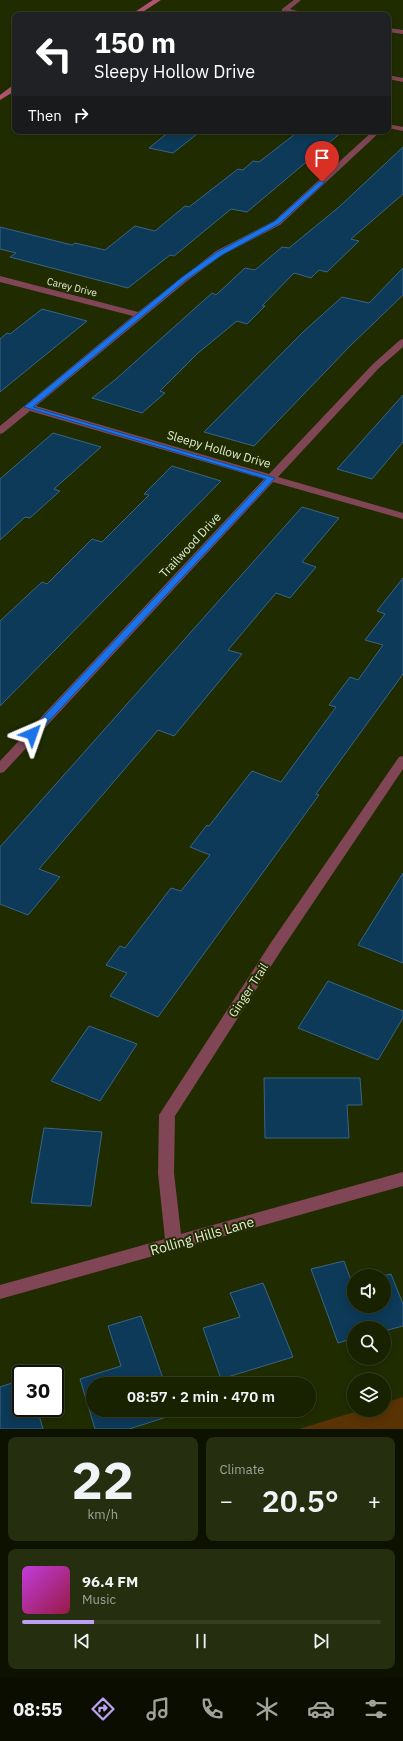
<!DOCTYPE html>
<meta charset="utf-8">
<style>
:root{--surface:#182100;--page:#252e0f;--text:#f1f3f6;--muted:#9fa399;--line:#363e22;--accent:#bca0f2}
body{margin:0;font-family:"IBM Plex Sans",sans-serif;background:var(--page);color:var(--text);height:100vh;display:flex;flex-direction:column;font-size:15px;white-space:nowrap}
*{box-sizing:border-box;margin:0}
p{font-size:13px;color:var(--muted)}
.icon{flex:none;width:22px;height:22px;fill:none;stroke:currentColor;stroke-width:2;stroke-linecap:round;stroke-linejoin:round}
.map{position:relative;height:1429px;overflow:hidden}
.details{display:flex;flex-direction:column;gap:8px;padding:8px;background:#0d1200;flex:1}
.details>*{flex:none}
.guide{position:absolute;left:12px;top:12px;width:379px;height:122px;border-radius:8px;box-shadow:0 2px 10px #0003,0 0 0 1px var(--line);background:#202124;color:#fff;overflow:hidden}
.buttons{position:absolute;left:347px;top:1269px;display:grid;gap:8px}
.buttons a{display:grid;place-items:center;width:44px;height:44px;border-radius:50%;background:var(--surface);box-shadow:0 2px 10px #0003,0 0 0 1px var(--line);font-size:20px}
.speed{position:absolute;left:12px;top:1365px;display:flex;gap:8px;font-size:20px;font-weight:700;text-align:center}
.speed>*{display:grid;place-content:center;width:52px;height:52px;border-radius:50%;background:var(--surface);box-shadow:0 2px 10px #0003,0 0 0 1px var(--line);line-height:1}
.speed .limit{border:2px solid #111;border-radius:6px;background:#fff;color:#111}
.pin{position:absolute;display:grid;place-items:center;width:34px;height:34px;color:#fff;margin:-41px -17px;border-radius:50% 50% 50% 0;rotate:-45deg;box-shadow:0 0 4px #0007}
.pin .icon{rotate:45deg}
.me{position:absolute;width:44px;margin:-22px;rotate:43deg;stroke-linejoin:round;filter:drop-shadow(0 0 3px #0008)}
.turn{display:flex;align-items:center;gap:14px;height:84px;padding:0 16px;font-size:18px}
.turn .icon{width:52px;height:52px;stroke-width:2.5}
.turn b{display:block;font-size:28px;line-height:34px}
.then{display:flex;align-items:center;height:38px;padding:0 16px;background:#0003;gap:8px;font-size:15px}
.big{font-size:30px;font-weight:600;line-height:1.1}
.details .card{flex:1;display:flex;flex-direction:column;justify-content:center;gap:6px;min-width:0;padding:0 14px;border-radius:8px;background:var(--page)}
.details .dial{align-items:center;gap:0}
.dial b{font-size:52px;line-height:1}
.song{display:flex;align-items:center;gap:12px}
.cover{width:48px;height:48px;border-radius:6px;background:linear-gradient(135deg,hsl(290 70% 55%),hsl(340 70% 35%))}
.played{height:4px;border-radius:2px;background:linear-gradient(90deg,var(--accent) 20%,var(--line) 20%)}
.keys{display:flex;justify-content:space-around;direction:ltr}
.heat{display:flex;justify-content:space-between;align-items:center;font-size:22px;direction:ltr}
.details .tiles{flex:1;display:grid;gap:8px;grid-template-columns:1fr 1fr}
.card:last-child{grid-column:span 2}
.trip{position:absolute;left:86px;top:1377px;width:230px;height:40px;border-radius:20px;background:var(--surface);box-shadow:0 2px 10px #0003,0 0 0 1px var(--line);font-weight:600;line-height:40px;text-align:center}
.tab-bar{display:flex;height:64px;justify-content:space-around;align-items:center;background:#0a0d00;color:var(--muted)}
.tab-bar .icon{width:28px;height:28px}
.tab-bar .current{color:var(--accent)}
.tab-bar b{font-size:18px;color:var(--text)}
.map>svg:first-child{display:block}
.green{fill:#5a3305}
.building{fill:#0d3a58;stroke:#3a6485}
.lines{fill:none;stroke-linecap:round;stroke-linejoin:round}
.minor{fill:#804656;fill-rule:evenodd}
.tertiary{fill:#804656;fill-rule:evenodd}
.secondary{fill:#b15570;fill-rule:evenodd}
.route{fill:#1a73e8;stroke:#114b97}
.labels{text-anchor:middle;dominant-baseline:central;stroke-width:4;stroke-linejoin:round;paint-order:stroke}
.far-street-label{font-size:10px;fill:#e4edd3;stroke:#202c00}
.street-label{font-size:12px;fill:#e4edd3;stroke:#202c00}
.near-street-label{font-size:14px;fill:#e4edd3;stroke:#202c00}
</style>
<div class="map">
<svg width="403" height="1429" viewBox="0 0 403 1429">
<rect width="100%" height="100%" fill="#202c00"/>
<polygon class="green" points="403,1397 403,1429 299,1429 361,1410 384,1410 384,1403"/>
<g class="building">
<polygon points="170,131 201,131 173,153 149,148"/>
<polygon points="299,131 343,131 247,212 231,209 174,256 170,255 128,288 10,257 16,253 0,249 0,227 72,245 75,243 105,250 135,226 155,231 185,206 189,207 238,169 243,170 253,161 259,162"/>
<polygon points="403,147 403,194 351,239 359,241 327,272 319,270 311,278 294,273 262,306 265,306 247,324 237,321 198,353 160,391 165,393 142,413 92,398 116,379 212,293 216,295 245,268 255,270 282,247 289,248 339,207"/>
<polygon points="403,268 403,295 350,346 254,446 204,432 303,332 342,297 369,303"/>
<polygon points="42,309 87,321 0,392 0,339 7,333 10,334"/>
<polygon points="403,395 403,442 372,479 337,469"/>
<polygon points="53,433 101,447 54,489 60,491 30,518 25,517 0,540 0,479"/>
<polygon points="172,466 221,481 0,706 0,621 42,582 47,584 92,539 102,542 149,495 144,494"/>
<polygon points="302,507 339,518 302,562 316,567 290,598 276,593 228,650 242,654 174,736 158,730 39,869 60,877 28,915 0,904 0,847"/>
<polygon points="403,578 403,674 316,794 319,795 158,1017 110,996 127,973 106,965 120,946 125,948 171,888 181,891 210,855 190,847 207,825 209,826 252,771 281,782 336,707 329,705 350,677 358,680 383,645 365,640 385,614 377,611"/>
<polygon points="403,873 403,963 358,945"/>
<polygon points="328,981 403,1011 403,1018 378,1060 298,1028"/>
<polygon points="89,1026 137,1044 100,1101 51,1081"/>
<polygon points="264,1078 360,1078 362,1105 347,1105 349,1138 265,1138"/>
<polygon points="44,1128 102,1132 91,1206 31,1203"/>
<polygon points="344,1261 352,1283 354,1283 354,1306 384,1306 384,1276 382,1276 391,1274 403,1304 403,1326 384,1331 384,1328 354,1328 354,1338 338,1343 311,1269"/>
<polygon points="263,1283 293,1357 221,1379 203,1328 240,1317 230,1293"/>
<polygon points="141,1316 165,1384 93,1384 93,1410 174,1410 176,1414 129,1429 95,1429 80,1379 121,1366 108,1326"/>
<polygon points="21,1380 21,1408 37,1408 43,1429 0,1429 0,1387"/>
</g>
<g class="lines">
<g class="minor">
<polygon points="294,0 301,0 290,9 313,15 300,15 282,11 282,9"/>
<polygon points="388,28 403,30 403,34 388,32"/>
<polygon points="388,124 403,127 403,131 388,128"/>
<polygon points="373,131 381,131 280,225 222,255 187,281 36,406 269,474 373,364 400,340 403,339 403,347 379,368 278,477 403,513 403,519 273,482 4,772 0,773 0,761 264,479 30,411 3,433 0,434 0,426 133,316 0,282 0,276 138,312 216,251 274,221"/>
<polygon points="403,756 403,769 282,949 175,1116 174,1173 181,1234 403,1172 403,1186 0,1299 0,1285 165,1239 158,1173 159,1115 272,941 399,757"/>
</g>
<polygon class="tertiary" points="388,75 403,78 403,82 388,79"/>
<g class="secondary">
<polygon points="153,0 161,0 138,15 130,15"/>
<polygon points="12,86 15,86 15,91 0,100 0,95"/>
</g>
</g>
<polygon class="route" points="320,181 325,182 279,224 222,255 186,280 33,407 275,478 35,736 29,736 29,732 266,479 24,407 181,278 217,252 275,221"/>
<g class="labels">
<g class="far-street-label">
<text transform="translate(72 287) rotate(14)">Carey Drive</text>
</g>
<g class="street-label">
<text transform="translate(219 449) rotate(16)">Sleepy Hollow Drive</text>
<text transform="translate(190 545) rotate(-47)">Trailwood Drive</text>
<text transform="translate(248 990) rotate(-57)">Ginger Trail</text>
</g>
<g class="near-street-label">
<text transform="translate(202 1236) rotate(-16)">Rolling Hills Lane</text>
</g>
</g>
</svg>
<div class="buttons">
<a><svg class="icon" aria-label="sound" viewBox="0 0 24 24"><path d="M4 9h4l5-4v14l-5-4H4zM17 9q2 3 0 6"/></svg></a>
<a><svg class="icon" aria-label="search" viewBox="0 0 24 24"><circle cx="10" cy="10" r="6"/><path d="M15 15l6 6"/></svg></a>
<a><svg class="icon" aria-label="layers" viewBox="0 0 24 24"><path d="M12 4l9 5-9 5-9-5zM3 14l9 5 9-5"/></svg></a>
</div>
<div class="speed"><div class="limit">30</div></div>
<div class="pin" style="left:322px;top:182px;background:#d93025"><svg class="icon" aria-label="arrive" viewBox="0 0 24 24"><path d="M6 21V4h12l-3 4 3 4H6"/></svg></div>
<svg class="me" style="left:32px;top:734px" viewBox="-20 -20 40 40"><path d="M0-17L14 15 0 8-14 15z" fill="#1a73e8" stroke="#fff" stroke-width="4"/></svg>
<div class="trip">08:57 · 2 min · 470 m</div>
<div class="guide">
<div class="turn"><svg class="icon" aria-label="left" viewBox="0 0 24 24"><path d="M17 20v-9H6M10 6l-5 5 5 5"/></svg><div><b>150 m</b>Sleepy Hollow Drive</div></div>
<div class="then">Then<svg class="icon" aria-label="right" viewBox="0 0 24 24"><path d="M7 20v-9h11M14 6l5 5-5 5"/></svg></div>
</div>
</div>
<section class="details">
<div class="tiles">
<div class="card dial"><b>22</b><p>km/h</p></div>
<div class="card"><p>Climate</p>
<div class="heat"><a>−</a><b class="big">20.5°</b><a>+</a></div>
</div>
<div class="card">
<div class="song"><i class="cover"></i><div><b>96.4 FM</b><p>Music</p></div></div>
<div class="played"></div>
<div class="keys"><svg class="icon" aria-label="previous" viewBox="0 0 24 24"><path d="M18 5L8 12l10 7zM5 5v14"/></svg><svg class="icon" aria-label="pause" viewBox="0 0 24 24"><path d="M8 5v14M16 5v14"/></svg><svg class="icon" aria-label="next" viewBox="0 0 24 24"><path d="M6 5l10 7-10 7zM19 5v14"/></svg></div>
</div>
</div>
</section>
<nav class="tab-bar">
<b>08:55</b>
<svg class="icon current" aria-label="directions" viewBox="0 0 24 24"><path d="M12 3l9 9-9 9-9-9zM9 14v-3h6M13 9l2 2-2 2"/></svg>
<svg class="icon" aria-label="music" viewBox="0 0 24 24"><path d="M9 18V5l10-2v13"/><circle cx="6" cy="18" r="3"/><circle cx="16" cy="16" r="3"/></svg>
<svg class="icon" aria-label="phone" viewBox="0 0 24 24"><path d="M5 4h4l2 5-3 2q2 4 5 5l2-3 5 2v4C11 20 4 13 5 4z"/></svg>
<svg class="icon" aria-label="climate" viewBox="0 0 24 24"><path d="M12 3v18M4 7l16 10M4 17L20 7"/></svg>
<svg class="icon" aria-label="car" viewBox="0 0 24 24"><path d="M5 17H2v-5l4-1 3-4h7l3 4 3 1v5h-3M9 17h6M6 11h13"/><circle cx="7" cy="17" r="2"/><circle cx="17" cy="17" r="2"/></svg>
<svg class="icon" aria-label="filters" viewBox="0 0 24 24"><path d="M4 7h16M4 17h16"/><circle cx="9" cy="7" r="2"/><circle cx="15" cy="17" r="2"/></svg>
</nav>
